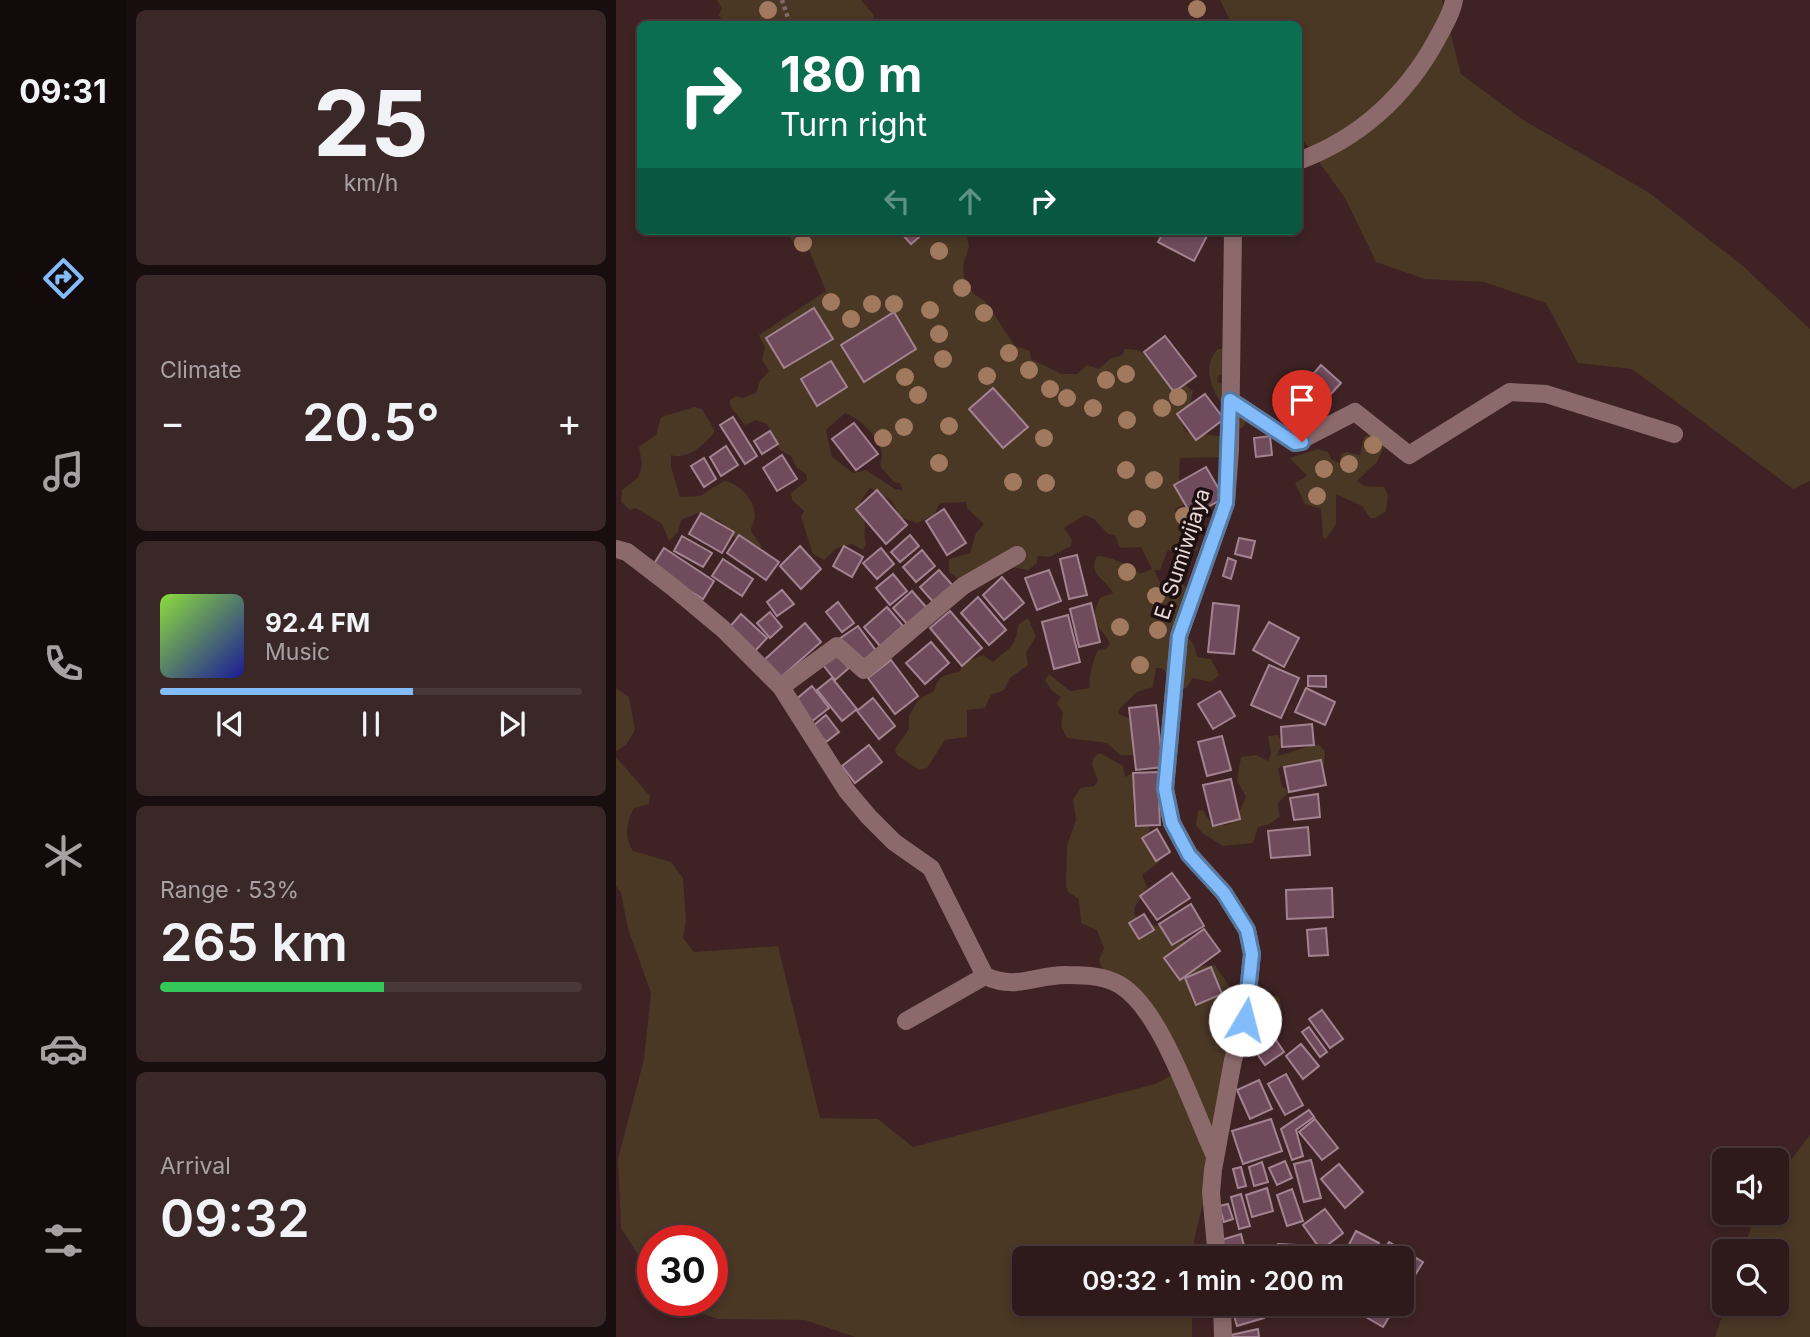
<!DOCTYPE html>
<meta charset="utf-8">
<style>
:root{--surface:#2e1a1b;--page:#3a2728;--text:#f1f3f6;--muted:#a7a1a3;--line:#49383a;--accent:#83bcfb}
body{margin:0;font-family:Inter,sans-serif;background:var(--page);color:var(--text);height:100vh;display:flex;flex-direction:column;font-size:26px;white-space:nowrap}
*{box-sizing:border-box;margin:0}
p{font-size:23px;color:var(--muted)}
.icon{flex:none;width:38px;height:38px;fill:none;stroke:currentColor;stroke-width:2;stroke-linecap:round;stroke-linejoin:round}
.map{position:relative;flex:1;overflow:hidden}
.drawer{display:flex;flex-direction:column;gap:10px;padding:10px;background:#190e0f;width:490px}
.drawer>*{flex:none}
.hud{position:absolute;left:21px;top:21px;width:665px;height:214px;border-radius:10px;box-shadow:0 4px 10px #0003,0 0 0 2px var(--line);background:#0b6e4f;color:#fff;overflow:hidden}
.fabs{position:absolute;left:1096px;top:1148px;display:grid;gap:14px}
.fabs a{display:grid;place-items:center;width:77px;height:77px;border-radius:10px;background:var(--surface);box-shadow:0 4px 10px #0003,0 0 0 2px var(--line);font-size:35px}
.speed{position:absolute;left:21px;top:1225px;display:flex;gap:14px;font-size:35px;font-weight:700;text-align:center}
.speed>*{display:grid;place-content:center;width:91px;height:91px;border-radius:50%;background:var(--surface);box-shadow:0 4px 10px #0003,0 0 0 2px var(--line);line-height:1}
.speed .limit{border:10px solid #d22;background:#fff;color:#111}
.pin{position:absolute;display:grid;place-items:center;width:60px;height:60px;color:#fff;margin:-72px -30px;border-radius:50% 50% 50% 0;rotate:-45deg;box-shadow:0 0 7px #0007}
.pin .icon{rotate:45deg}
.me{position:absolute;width:77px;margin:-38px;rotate:8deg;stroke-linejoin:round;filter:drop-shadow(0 0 5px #0008)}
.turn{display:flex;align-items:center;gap:24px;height:147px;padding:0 28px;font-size:32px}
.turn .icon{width:91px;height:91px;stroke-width:2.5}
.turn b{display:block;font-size:49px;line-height:60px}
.lanes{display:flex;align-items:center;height:66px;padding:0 28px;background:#0003;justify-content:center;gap:35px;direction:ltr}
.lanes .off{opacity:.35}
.big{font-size:52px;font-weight:600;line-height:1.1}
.drawer .widget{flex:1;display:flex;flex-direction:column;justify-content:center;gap:10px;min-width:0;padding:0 24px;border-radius:10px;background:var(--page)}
.drawer .dial{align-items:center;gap:0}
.dial b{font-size:91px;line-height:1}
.song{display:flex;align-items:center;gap:21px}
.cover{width:84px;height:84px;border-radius:10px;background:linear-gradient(135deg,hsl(90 70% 55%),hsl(240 70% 35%))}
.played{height:7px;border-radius:4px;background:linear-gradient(90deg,var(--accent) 60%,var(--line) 60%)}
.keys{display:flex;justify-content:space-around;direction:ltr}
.heat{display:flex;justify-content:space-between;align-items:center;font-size:38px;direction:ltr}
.charge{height:10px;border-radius:5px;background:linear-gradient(90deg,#34c759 53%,var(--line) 0)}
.trip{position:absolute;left:396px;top:1246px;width:402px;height:70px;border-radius:10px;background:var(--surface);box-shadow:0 4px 10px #0003,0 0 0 2px var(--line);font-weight:600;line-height:70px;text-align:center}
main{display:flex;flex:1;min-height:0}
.tab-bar{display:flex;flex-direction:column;width:126px;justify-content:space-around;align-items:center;background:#120a0b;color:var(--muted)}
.tab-bar .icon{width:49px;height:49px}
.tab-bar .current{color:var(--accent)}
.tab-bar b{font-size:32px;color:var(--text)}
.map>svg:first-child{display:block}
.green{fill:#4a3724;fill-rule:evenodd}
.building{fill:#704b5c;stroke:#a38391;stroke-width:2}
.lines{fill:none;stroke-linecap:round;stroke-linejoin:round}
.path{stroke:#82696b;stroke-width:4.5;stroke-dasharray:3.5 3.5;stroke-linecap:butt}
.minor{stroke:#8c6a6b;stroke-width:18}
.tree{fill:#a1795f}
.route-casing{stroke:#557aa3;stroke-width:18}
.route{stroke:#83bcfb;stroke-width:12}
.labels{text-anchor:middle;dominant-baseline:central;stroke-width:7;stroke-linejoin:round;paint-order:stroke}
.street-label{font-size:21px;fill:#ecd8d9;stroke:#1d1010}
</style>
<main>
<nav class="tab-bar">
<b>09:31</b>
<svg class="icon current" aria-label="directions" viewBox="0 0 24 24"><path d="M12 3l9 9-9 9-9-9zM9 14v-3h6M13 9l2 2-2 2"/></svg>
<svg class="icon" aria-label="music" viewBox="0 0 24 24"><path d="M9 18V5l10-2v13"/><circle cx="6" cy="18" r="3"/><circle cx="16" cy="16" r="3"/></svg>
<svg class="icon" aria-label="phone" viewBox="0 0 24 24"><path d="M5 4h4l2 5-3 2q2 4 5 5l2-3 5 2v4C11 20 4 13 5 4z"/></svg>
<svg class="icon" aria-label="climate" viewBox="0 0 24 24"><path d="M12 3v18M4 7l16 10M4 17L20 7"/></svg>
<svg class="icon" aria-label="car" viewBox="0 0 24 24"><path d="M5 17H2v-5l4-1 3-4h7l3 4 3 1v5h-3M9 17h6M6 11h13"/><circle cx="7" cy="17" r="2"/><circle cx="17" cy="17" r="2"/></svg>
<svg class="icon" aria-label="filters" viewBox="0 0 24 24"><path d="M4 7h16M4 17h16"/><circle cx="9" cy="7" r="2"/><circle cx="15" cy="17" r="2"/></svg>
</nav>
<section class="drawer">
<div class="widget dial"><b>25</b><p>km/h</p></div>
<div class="widget"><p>Climate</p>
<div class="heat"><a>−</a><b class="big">20.5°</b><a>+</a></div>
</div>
<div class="widget">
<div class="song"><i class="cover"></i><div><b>92.4 FM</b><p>Music</p></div></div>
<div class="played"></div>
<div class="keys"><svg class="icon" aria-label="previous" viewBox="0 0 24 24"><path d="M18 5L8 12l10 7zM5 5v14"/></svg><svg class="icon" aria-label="pause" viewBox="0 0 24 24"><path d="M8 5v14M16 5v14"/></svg><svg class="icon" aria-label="next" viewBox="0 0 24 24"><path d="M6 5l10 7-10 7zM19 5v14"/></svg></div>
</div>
<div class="widget"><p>Range · 53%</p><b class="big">265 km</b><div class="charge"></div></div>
<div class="widget"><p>Arrival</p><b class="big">09:32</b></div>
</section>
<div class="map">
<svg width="1194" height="1337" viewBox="0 0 1194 1337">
<rect width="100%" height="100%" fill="#3e2224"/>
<g class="green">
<polygon points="101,0 245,0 257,14 259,24 110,24 102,15 106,9"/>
<polygon points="604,0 826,0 845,74 907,120 1032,192 1127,266 1194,329 1194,481 1177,489 1016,369 962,363 930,303 868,282 809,279 760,262 729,198 683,134 682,24 616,24"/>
<path d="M171,231H350L353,247L347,265L348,278L358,294L369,301L399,346L414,351L415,359L446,374H461L471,365L483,369L494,359L506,355L509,349L521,350L535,356L577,391L573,409L562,415L570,432L619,438V457L564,458L563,482L571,491V503L559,509L560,514L583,511L588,515L580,525L588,533L577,539L582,549L570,555L552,550L544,570H538L545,584L552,586L565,582L578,594L570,635L578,645L581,657L595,659L603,675L594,682L577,678L570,688L564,689L546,668H540L537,687L521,692L503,709L502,714L516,719L521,755H504L491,743L451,738L445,726L447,713L441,703L445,697L435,690L429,680L433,674L454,691L474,688C472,676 477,661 482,650L489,649L494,644C487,626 470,627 484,598L497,593C490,579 471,575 481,556C493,556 515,565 524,574L536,569L525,547L504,548L499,535L492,534L478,519L469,515L448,528L456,540L455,546L434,557L422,556L421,563L412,570L395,567L342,579L333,572V559L354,553L360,533L368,524L351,508L350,502L324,503L318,515L301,523L284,517L276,501L254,488L244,502C253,516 246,530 250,545L247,550L236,544L221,548L208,560L197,554L185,517L188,511L176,500L175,493L191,480L190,474L180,467L175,456L164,450L151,424L140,420L129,425L114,406V400L120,396L127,398L140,393L144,381L153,371L146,360L149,347L143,335L210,291L191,245L179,246ZM229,413C244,419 260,434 265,450C269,464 258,461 271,474C277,480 275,483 284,483L287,490L279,489L250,470L237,473L216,457L210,430Z"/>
<path d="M602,349H607L609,374L602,376L601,382L611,385L631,421L626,428L621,429C609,406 578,374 602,349Z"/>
<path d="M78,407L86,409L99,431C90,444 70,461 55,455V467L64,497L84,496L108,481C123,483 137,498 139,514C140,519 135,525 135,531L146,547L141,551L128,539L119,538L103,520L91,519L82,513L65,520L62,532L53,541L46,524L20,508L14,510L5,502L6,490L22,478L26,465L23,447L40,435L45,417Z"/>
<polygon points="756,432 769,445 761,462 741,481 749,486 768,487 772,495 770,511 759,518 754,518 746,506 720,494 720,524 710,539 707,537 705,509 689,504 679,483 691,476 674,458 702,449 712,452 716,460 724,463 725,454 730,452 744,455 748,437"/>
<path d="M412,618L420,636L410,653L412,665L394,678L388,690L375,695L369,708L351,710V737L329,740L311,768L303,770L281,755L279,749L293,729V716L302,700L318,691C323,675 328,675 343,672L350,662L367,655L377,662C393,647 399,650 402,625Z"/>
<polygon points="0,688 13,697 19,730 10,745 0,751"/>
<polygon points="662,735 666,743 661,756 702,744 709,751 708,765 686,767 683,762 678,769 665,766 662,769 666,786 673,792 661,804 664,816 654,824 642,827 637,843 607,846 586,833 580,825 582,811 587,810 597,826 615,824 616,815 624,810 630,797 621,781 625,757 640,755 652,761 655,753 652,736"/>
<path d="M484,753L507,766L509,777L517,773L523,776C519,798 508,812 532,824L534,830L531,835L544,861L526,875L531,887L519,907L518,914C539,940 563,906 579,967L599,965L621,998C636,1003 648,992 663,997C670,1012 659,1030 644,1036L632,1032L614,1035L605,1050L628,1039L578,1240L577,1258H408V1304H576V1337H239L189,1320L102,1319L53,1303L51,1300H96V1241H37V1278L5,1228L2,1159L28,1059L35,993L12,929L5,893L0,886V757L34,796L33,804L18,808C10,823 8,837 17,851L55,862L67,878L70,922L67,938L78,952L162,946L204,1118L262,1119L297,1147L539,1084L562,1072L546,1045L485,966L483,960L488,948L481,930L465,923L463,899L452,892L450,886L451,846L460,820L457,800L464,788L478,786L482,781L476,764L478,757Z"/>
<polygon points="1194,1135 1194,1337 1099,1337 1110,1304 1160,1304 1160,1251 1127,1251 1140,1213 1160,1213 1160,1179"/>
</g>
<g class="building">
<polygon points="289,231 310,231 295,244 286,234"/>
<polygon points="548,231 582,231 591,236 578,261 542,242"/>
<polygon points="198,308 217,339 168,368 150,338"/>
<polygon points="278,312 300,349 248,382 225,345"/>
<polygon points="549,336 580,376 558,392 528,352"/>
<polygon points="215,361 231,387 201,406 185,379"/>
<polygon points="705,365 725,383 712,397 692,380"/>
<polygon points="377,388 412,427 387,448 353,409"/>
<polygon points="589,394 608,419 580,440 561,414"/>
<polygon points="117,417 141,456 129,464 104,425"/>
<polygon points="238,423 262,454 240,470 216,439"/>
<polygon points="154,431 162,444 146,454 138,441"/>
<polygon points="654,436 656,455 640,457 638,438"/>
<polygon points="110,446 122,465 105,476 94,457"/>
<polygon points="166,455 181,479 161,491 147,468"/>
<polygon points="88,458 100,479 88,487 75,466"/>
<polygon points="590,467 608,498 576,516 558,485"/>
<polygon points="261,490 291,525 270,544 240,509"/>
<polygon points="328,509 350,543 331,555 310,521"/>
<polygon points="85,513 118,532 106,553 73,534"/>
<polygon points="123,535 163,562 150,580 111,553"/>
<polygon points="294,535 303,546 284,562 275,552"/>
<polygon points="66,536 96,553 87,567 58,551"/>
<polygon points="623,538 639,541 635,558 619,554"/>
<polygon points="184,546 205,569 185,589 164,566"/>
<polygon points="228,546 247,557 236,577 217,566"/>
<polygon points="48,548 98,581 87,599 36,567"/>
<polygon points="265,548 278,564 261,579 247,563"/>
<polygon points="306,550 319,566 300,582 287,567"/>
<polygon points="461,555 471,595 453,599 444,559"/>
<polygon points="612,558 620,561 615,579 607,576"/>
<polygon points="107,559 137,579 126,596 96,576"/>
<polygon points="323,570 338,587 319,604 304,587"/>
<polygon points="433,570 445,601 421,610 409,578"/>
<polygon points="277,574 291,591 274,605 260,588"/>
<polygon points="386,577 408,603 388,620 367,595"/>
<polygon points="166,590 178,604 161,616 151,602"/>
<polygon points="296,591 311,608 292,625 277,608"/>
<polygon points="362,597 390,630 373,645 345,613"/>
<polygon points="222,602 238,623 226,632 210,612"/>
<polygon points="475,603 484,642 463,647 454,609"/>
<polygon points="597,603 623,606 618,654 592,652"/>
<polygon points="271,607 287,626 264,646 248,627"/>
<polygon points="334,611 366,648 346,666 314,628"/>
<polygon points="154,612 166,627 154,638 141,623"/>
<polygon points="125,614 151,638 137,653 111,630"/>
<polygon points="452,615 464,662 438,669 426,622"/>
<polygon points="653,622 683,638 668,667 637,650"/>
<polygon points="189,623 205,642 163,679 147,661"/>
<polygon points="242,626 261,652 242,665 223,639"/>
<polygon points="315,642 333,663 309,684 290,663"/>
<polygon points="220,654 233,668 219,680 207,665"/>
<polygon points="275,660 302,696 279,714 252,678"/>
<polygon points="653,665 683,678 665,718 635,705"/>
<polygon points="692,676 710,676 710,687 692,686"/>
<polygon points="216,678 241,709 226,721 201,690"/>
<polygon points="196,686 213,708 195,722 178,701"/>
<polygon points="690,688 719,702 709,725 679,712"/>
<polygon points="604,691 619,716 597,729 582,704"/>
<polygon points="257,698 279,726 263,739 241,711"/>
<polygon points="540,705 547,767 520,770 513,708"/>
<polygon points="210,715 223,732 210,742 197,726"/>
<polygon points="696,724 698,745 666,747 665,727"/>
<polygon points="606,736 615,770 591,776 582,742"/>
<polygon points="253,745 266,762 239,783 226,766"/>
<polygon points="705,760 710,785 673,792 668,767"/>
<polygon points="542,772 544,825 520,826 517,773"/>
<polygon points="615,779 624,819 597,826 587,785"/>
<polygon points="702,794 704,817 678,820 674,798"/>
<polygon points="692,827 694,855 655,858 652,831"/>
<polygon points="541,829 554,852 540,861 526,838"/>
<polygon points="556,873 574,898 541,920 524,896"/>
<polygon points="716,888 717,917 671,919 670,890"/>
<polygon points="575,904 588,926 556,945 543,924"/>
<polygon points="528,914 538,930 523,939 513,923"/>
<polygon points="710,928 712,955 693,956 691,930"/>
<polygon points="588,929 604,951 564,980 548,958"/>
<polygon points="595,967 606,994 580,1005 569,978"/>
<polygon points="706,1010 727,1039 714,1048 693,1019"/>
<polygon points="693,1027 711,1052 704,1057 686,1032"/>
<polygon points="658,1037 668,1052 649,1065 639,1051"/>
<polygon points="685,1044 703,1066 687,1079 670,1056"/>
<polygon points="670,1074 687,1105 669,1115 652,1084"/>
<polygon points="643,1080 656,1109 634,1119 621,1090"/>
<polygon points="693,1110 698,1117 680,1130 687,1156 676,1160 665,1129"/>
<polygon points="655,1119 666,1151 627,1164 616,1131"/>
<polygon points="699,1119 722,1148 706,1160 683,1132"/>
<polygon points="695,1160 705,1198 688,1202 678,1164"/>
<polygon points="669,1161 676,1178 661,1185 653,1168"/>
<polygon points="646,1162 652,1182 638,1186 633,1167"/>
<polygon points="723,1164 747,1192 729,1208 705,1179"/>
<polygon points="625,1167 630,1186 622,1188 617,1169"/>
<polygon points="651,1188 657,1211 636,1217 630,1195"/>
<polygon points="676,1189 687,1221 671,1226 661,1195"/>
<polygon points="625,1194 634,1226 623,1229 615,1197"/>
<polygon points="612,1204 617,1219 608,1222 603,1206"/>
<polygon points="709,1209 727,1233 705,1250 687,1225"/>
<polygon points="740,1231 763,1243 756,1258 736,1258 728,1254"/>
<polygon points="625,1234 631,1258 610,1258 605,1240"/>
<polygon points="773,1242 807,1262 790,1290 786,1288 786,1258 763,1258"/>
<polygon points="662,1244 681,1245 680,1258 661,1258"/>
<polygon points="622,1304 645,1304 648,1318 621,1326 615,1305"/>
<polygon points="732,1304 781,1304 767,1327 731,1306"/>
<polygon points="642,1329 643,1337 616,1337 615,1335"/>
</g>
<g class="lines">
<polyline class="path" points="166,0 174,24"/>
<g class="minor">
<path d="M682,161C743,139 790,96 821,39C827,27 836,14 838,0"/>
<polyline points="614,400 679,443 739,412 793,455 894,392 930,394 1058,434"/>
<path d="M0,549L11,552L58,588L107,629L165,687L231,791L253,817L278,842L315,868L369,976C402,991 420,974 452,975C470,975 489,976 504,985C546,1010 577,1110 599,1156"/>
<polyline points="165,687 221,646 248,670 347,586 401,555"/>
<polyline points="290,1021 369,976"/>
<polyline points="601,1258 595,1193 597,1170 617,1060 629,1020 636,954 631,930 608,893 573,854 556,823 549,789 563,636 610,503 614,450 617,231"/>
<polyline points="606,1304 607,1337"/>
</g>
</g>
<g class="tree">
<circle cx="581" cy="9" r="9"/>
<circle cx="152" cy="10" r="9"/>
<circle cx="187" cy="243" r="9"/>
<circle cx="323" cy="251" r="9"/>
<circle cx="346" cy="288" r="9"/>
<circle cx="215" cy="302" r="9"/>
<circle cx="256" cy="304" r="9"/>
<circle cx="278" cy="304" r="9"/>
<circle cx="314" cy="310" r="9"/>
<circle cx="368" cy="313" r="9"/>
<circle cx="235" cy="319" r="9"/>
<circle cx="323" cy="334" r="9"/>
<circle cx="393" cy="353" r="9"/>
<circle cx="327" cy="359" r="9"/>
<circle cx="413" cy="370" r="9"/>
<circle cx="510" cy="374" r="9"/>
<circle cx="371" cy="376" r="9"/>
<circle cx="289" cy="377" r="9"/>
<circle cx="490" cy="380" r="9"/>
<circle cx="434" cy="389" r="9"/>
<circle cx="302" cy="395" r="9"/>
<circle cx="562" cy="397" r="9"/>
<circle cx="451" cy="398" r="9"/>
<circle cx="477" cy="408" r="9"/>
<circle cx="546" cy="408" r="9"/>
<circle cx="511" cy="420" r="9"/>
<circle cx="333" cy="426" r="9"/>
<circle cx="288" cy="427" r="9"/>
<circle cx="267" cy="438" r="9"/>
<circle cx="428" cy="438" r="9"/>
<circle cx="757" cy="445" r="9"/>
<circle cx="323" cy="463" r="9"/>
<circle cx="733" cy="464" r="9"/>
<circle cx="708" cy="469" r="9"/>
<circle cx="510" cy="470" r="9"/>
<circle cx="538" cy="480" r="9"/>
<circle cx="397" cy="482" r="9"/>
<circle cx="430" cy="483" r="9"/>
<circle cx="701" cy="496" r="9"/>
<circle cx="568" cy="516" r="9"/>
<circle cx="521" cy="519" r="9"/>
<circle cx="511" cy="572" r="9"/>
<circle cx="540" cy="596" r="9"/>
<circle cx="504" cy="627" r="9"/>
<circle cx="542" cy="630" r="9"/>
<circle cx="524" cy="665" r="9"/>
</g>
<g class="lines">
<g class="route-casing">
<polyline id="route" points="629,1020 636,954 631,930 608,893 573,855 556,823 549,789 563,636 610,503 614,400 679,443 686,442"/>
</g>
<use href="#route" class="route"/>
</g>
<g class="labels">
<g class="street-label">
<text transform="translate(566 554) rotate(-72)">E. Sumiwijaya</text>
</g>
</g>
</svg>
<div class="fabs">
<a><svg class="icon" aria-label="sound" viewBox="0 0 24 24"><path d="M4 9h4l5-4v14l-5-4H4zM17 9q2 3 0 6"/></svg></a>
<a><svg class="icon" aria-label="search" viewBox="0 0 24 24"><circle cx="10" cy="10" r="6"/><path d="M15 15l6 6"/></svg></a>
</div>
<div class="speed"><div class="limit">30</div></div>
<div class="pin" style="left:686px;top:442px;background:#d93025"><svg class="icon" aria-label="arrive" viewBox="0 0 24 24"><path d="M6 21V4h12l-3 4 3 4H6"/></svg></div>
<svg class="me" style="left:629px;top:1020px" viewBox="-20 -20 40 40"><circle r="19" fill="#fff"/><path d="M0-13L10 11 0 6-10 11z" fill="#83bcfb"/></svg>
<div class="trip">09:32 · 1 min · 200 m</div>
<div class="hud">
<div class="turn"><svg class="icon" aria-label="right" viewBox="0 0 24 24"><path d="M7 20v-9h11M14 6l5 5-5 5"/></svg><div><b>180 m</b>Turn right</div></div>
<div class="lanes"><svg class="icon off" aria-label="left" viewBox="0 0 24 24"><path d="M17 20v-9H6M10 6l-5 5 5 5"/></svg><svg class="icon off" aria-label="ahead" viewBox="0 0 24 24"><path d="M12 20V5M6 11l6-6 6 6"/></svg><svg class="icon" aria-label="right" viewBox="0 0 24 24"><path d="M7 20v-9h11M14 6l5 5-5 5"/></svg></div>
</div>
</div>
</main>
